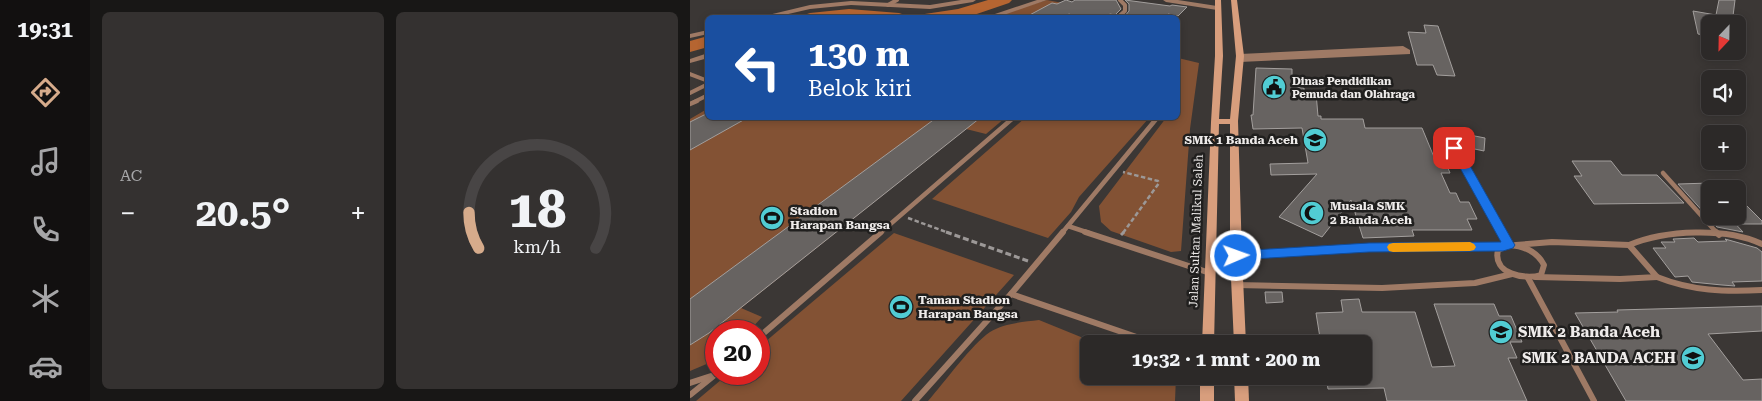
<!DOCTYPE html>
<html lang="id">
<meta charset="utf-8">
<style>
:root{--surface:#2c2928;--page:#343130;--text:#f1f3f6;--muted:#a6a6a8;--line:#484545;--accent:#d6ab8b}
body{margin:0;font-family:"Roboto Serif",serif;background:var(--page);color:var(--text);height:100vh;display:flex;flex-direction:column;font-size:19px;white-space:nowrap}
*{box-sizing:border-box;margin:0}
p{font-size:16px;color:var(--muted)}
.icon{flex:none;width:28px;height:28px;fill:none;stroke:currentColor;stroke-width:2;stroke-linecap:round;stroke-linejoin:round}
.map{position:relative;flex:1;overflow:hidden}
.sheet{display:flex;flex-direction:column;gap:12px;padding:12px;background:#181716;width:600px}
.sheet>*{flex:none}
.banner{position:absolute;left:15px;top:15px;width:475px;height:105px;border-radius:8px;box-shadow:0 2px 8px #0003,0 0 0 1px var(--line);background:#1a4fa0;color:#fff;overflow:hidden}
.needle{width:32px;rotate:202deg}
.buttons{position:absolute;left:1011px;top:15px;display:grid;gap:10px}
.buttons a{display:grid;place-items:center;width:45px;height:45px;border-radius:8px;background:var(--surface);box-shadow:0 2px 8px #0003,0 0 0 1px var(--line);font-size:25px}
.speed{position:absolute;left:15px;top:320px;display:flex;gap:10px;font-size:25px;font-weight:700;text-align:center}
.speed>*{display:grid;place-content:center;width:65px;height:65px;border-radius:50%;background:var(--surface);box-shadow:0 2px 8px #0003,0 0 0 1px var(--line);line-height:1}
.speed .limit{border:8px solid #d22;background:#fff;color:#111}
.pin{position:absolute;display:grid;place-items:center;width:42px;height:42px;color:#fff;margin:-21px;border-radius:10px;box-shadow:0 2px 8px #0006}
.me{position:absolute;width:55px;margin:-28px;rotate:88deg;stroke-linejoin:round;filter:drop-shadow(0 0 4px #0008)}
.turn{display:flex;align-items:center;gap:18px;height:105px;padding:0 20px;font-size:22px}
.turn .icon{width:65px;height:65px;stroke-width:2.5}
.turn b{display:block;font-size:35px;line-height:42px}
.big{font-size:38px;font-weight:700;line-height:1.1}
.sheet .card{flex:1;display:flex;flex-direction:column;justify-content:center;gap:8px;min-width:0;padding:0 18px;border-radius:8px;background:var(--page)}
.sheet .dial{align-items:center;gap:0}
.dial svg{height:130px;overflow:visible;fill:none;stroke:var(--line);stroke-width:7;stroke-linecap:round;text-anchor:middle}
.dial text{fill:var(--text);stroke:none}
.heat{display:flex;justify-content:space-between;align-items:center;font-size:28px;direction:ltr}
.sheet .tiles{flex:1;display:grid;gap:12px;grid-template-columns:repeat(2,1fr)}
.trip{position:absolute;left:390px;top:335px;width:292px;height:50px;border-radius:8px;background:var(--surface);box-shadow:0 2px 8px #0003,0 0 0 1px var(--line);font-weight:700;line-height:50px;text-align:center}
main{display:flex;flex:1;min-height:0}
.tabs{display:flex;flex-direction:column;width:90px;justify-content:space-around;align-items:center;background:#121010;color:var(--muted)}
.tabs .icon{width:35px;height:35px}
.tabs .on{color:var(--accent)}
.tabs b{font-size:22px;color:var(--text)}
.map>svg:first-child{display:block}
.green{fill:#835234}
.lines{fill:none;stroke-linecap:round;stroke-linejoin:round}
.river{fill:#b66531;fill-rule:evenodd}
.building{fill:#676361;stroke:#a39f9d}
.path-far1{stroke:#9c9897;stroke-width:2.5;stroke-dasharray:4.5 2.5;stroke-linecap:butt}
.path{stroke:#9c9897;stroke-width:3;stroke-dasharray:6 3;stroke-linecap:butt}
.lane-far2{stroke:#9f7a65;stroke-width:4}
.lane-far1{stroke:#9f7a65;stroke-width:4.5}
.lane{stroke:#9f7a65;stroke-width:6}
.street{fill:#9f7a65;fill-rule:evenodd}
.secondary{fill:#d89e7d;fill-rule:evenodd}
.route{fill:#1a73e8;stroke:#114b97}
.slow{fill:#f59e0b}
.labels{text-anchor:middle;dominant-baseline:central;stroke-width:5;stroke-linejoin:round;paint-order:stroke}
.far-poi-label{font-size:11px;font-weight:bold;fill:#eeebea;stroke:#201f1e;text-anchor:start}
.poi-label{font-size:12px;font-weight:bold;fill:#eeebea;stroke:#201f1e;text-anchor:start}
.street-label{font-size:12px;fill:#eeebea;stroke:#201f1e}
.near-poi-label{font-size:15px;font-weight:bold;fill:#eeebea;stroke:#201f1e;text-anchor:start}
</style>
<main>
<nav class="tabs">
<b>19:31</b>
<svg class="icon on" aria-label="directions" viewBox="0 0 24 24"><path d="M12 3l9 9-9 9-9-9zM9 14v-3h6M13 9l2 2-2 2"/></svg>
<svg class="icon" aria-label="music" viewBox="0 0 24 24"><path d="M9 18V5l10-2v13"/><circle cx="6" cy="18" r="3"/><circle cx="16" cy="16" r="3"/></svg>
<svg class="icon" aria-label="phone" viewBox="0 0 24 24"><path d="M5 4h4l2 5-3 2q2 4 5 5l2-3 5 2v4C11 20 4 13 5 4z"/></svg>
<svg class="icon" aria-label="climate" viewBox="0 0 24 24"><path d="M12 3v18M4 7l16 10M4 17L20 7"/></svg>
<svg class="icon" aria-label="car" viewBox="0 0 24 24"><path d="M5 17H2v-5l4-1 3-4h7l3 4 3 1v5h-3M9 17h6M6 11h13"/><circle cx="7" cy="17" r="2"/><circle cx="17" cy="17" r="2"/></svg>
</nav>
<section class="sheet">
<div class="tiles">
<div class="card"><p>AC</p>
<div class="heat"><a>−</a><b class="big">20.5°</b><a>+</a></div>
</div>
<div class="card dial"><svg viewBox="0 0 100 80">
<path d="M14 69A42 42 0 1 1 86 69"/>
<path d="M14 69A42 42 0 0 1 8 47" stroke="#d6ab8b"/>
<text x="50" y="56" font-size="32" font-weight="700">18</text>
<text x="50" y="72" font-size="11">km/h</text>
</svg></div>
</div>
</section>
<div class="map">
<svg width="1072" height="401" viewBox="0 0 1072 401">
<rect width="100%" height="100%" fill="#3b3735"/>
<g class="green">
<polygon points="357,0 425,13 419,18 299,18"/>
<polygon points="488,58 509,63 500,129 491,251 481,252 421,231 411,222 409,206 476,118 488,118"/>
<polygon points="17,109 18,118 315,118 296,134 276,129 51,308 72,317 59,331 26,331 26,360 0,371 0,119"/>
<polygon points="335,118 459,118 389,197 381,212 358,238 242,199"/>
<polygon points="204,233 324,275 211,401 6,401 38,374 69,374 69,347"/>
<path d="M349,320L408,344H399V376H486L485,401H238C254,383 282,344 300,332C314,323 333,322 349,320Z"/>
</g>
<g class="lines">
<g class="river">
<polygon points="298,0 322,0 319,3 275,18 226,18 228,15 268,9"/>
<polygon points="159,9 209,13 215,15 217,18 112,18 114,15 120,13"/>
<polygon points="18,36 18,47 0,52 0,41"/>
</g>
</g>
<g class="building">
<polygon points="376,0 382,2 385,0 426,0 431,9 425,15 420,14 414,18 389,18 379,14 372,18 334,18 362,3 367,4"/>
<polygon points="435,0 480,6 482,5 497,7 488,16 478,14 474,18 438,18 434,17 439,11 439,4"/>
<polygon points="1029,0 1045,0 1042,24 1020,24 1020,36 1008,34 1003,11 1026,15"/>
<polygon points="734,25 748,26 765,76 747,75 743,65 727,65 718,32 736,33"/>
<polygon points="566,68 602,69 602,87 614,88 614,93 626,93 628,116 631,116 631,119 673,119 675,128 732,128 744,157 747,142 760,173 751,173 760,193 766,193 770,202 779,202 787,219 777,219 782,230 722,230 724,236 673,238 661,200 632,237 589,217 627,174 581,175 580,164 618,163 612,128 563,129 561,115 563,115"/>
<polygon points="18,113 18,118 57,118 0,150 0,122"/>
<polygon points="246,118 290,118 19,333 0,345 0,299"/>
<polygon points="749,129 795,138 794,151 747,141"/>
<polygon points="882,161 921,161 932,175 967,175 994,203 904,204 884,176 892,176"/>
<polygon points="1020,183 1020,216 1038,216 1053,232 1027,227 988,184"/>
<polygon points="1048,197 1072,221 1072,224 1048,224"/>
<polygon points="1004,238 1008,242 1037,241 1035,239 1067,248 1072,252 1072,281 1042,282 1045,286 1032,285 1002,282 998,276 985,277 963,248 976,248 971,242 985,242 983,239"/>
<polygon points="575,292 592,292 593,302 576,303"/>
<polygon points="669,299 672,312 725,312 742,367 765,366 744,304 804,304 809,316 821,316 832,342 820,342 827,358 818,358 837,401 697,401 694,388 638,389 636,376 674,376 674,344 631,344 626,313 653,312 651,300"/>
<polygon points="1072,306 1072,331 1018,334 1053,380 1072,379 1072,401 936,401 885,313 928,312 927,310"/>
</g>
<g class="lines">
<g class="path-far1">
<polyline points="218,218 259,233"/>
<polyline points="433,233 469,183 468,181 433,172"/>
</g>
<g class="path">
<polyline points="256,232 338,261"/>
<polyline points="431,235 434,232"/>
</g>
<g class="lane-far2">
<polyline points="198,5 207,0"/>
<polyline points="427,18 435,11 435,5 430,0"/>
<polyline points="0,74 18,81"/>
<polyline points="0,93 18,84"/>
<polyline points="4,102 18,95"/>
</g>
<g class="lane-far1">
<polyline points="0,104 7,101"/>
<polyline points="764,148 812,233"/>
<polyline points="973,173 1027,233"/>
<polyline points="378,226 399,233"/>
<polyline points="190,233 323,118"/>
<polyline points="372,233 467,118"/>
</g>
<g class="lane">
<polyline points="395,232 520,273"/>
<polyline points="811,232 819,245"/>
<polyline points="1026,232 1029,235"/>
<path d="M819,245C834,246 847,251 854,265L851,275C835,280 802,274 808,250Z"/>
<polyline points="826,245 862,242 939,245 967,277 930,279 845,277"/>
<path d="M939,245C975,230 1036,227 1072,244"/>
<polyline points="546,256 679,248 813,247"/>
<path d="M967,277C1002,291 1035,292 1072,290"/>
<polyline points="838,278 904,401"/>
<polyline points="547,285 692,288 785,283 822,274"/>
<polyline points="321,294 467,344"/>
<polyline points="69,337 191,232"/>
<polyline points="0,383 21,376"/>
<polyline points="0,395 26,374"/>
<polyline points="225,401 321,294 373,232"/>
</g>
<g class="street">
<polygon points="271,0 286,0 283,2 240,9 161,5 120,9 81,18 66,18 120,5 161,1 240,5"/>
<polygon points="347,0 357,0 305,18 293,18"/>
<polygon points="473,0 488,0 527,6 530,8 527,10 476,2"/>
<polygon points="18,30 18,34 0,38 0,34"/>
<polygon points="713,46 720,50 720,54 550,62 546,60 549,58 546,56 550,54"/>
<polygon points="18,53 18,58 0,63 0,59"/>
</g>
<g class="secondary">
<polygon points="525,0 531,0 533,56 529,119 540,119 546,56 541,0 547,0 554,56 548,121 552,256 556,344 544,344 540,256 540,124 529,124 524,344 512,344 521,122 525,56"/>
<rect x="510" y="376" width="14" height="25"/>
<polygon points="544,376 558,376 559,401 545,401"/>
</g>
</g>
<polygon class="route" points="764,145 770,148 823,242 825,245 823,248 813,251 679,252 546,260 541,259 539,256 541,252 546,251 679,243 811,242 759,148"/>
<polygon class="slow" points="780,242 784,244 786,247 784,250 780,251 703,252 699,251 697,247 699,244 703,243"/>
<defs>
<g id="civic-disc" transform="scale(1.25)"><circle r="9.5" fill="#51ccd3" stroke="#201f1e"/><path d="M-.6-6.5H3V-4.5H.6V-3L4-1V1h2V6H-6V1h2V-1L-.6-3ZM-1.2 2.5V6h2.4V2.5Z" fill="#111"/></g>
<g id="university-disc" transform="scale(1.25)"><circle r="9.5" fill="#51ccd3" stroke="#201f1e"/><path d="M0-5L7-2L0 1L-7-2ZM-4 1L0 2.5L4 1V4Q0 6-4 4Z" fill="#111"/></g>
<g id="mosque-disc" transform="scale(1.25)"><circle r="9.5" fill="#51ccd3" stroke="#201f1e"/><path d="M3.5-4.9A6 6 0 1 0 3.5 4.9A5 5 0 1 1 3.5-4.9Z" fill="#111"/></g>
<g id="stadium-disc" transform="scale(1.25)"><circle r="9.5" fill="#51ccd3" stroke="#201f1e"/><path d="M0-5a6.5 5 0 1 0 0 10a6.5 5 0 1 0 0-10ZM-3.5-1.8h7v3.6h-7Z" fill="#111"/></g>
<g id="school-disc" transform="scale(1.25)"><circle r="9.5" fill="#51ccd3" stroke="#201f1e"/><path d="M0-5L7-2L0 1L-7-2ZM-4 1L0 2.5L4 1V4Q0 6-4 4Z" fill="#111"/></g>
</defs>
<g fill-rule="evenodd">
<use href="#civic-disc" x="584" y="87"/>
<use href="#university-disc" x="625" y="140"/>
<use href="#mosque-disc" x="622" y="213"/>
<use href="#stadium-disc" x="82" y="218"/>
<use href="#stadium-disc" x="211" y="307"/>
<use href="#school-disc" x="811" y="332"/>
<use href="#school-disc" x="1003" y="358"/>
</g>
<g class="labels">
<g class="far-poi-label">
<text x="602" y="81">Dinas Pendidikan<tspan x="602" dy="13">Pemuda dan Olahraga</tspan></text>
</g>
<g class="poi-label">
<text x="608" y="140" text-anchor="end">SMK 1 Banda Aceh</text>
<text x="640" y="206">Musala SMK<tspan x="640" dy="14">2 Banda Aceh</tspan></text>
<text x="100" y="211">Stadion<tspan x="100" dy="14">Harapan Bangsa</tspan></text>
<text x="228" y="300">Taman Stadion<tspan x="228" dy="14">Harapan Bangsa</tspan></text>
</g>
<g class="street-label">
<text transform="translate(506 231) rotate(-88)">Jalan Sultan Malikul Saleh</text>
</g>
<g class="near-poi-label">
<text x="828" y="332">SMK 2 Banda Aceh</text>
<text x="986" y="358" text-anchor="end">SMK 2 BANDA ACEH</text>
</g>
</g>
</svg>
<div class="buttons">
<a><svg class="needle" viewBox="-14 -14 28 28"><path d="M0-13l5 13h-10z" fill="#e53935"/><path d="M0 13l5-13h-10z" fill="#a6a6a8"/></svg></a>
<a><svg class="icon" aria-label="sound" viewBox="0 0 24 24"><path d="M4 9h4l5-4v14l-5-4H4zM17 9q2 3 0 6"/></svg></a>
<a>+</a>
<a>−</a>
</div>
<div class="speed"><div class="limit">20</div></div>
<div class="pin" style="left:764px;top:148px;background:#d93025"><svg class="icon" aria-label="arrive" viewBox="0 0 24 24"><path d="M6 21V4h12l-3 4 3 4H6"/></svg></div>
<svg class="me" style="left:546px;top:256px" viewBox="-20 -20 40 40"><circle r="17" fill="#1a73e8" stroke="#fff" stroke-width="3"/><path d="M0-11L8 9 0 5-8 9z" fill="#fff"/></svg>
<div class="trip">19:32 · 1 mnt · 200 m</div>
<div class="banner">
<div class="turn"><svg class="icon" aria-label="left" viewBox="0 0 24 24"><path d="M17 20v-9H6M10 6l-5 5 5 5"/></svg><div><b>130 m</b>Belok kiri</div></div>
</div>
</div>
</main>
